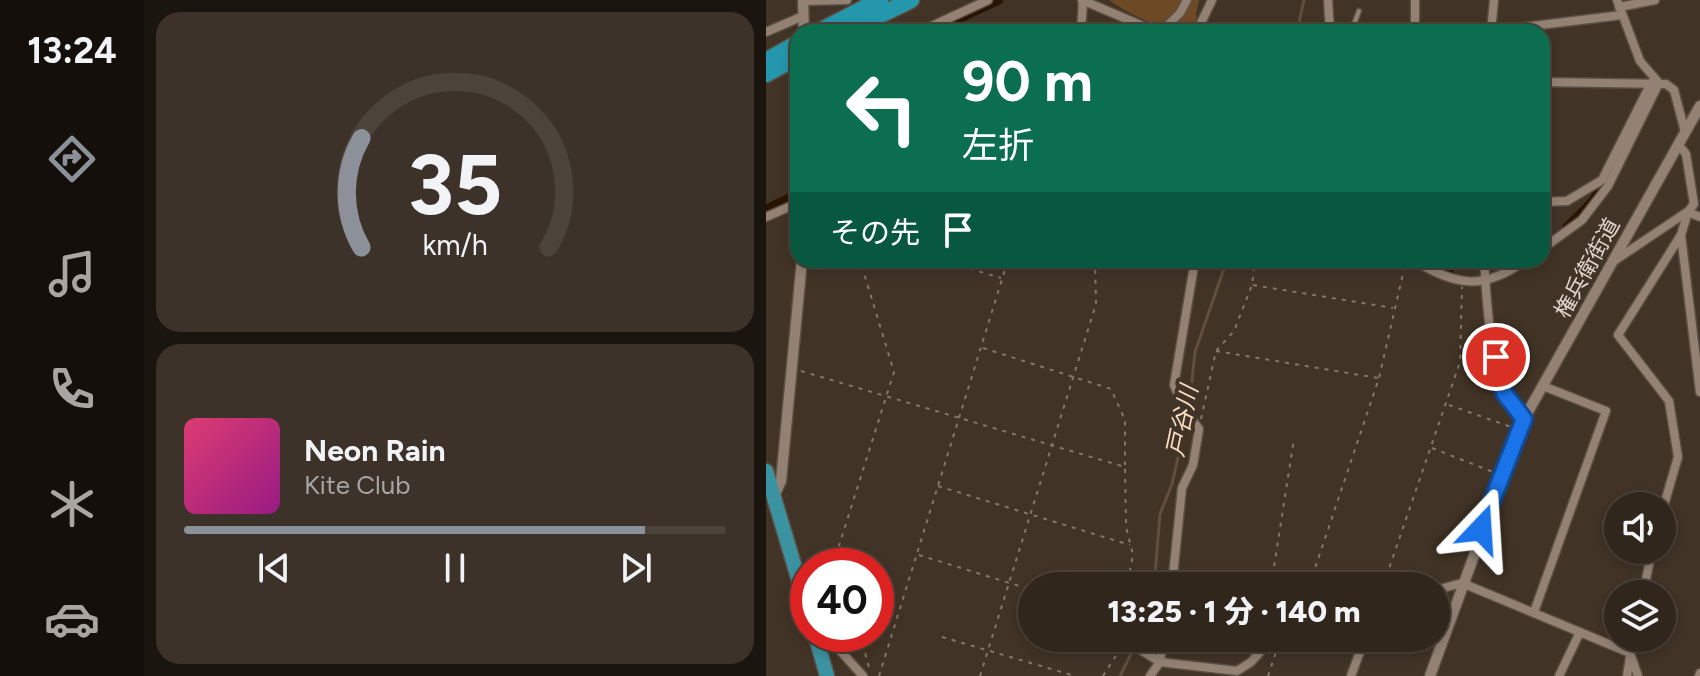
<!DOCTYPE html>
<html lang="ja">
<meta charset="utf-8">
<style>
:root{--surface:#31261c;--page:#3d3229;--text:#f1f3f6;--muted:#a8a5a3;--line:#4c433b;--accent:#8c9099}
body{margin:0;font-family:Figtree,"Noto Sans JP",sans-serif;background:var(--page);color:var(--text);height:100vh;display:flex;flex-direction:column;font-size:30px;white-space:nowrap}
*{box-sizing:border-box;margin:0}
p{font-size:26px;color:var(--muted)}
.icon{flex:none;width:44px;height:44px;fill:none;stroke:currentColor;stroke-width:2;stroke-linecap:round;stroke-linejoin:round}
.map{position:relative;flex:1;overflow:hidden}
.panel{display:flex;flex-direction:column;gap:12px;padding:12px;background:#1b150f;width:622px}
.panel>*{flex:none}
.hud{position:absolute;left:24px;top:24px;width:760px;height:244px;border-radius:24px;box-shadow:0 4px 12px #0003,0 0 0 2px var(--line);background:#0b6e4f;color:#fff;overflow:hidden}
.tools{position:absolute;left:838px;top:492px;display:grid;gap:16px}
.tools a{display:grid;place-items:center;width:72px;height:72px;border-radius:50%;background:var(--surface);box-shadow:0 4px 12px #0003,0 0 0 2px var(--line);font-size:40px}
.speed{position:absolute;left:24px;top:548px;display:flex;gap:16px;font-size:40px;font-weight:700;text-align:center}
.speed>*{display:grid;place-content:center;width:104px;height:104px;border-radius:50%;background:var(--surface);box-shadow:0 4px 12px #0003,0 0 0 2px var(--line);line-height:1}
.speed .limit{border:12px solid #d22;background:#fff;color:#111}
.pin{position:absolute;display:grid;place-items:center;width:68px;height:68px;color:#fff;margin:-34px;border:4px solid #fff;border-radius:50%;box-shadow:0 2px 8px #0007}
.me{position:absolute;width:88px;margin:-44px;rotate:20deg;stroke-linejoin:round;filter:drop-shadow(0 0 6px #0008)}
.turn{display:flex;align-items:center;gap:28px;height:168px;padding:0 40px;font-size:36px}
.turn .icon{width:104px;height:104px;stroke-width:2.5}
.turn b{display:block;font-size:56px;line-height:68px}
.then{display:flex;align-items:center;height:76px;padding:0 40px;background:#0003;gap:16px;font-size:30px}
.panel .widget{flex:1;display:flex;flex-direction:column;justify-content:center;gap:12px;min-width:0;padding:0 28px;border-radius:24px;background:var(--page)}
.panel .dial{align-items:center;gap:0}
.dial svg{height:208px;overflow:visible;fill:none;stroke:var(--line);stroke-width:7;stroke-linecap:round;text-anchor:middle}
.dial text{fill:var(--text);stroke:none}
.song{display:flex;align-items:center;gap:24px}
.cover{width:96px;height:96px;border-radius:12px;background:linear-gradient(135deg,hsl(340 70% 55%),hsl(310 70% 35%))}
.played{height:8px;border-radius:4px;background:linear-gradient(90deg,var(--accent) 85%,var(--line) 85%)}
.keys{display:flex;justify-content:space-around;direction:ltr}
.trip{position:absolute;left:252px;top:572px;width:432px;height:80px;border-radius:40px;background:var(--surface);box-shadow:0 4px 12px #0003,0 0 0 2px var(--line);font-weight:800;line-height:80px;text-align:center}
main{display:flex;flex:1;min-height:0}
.menu{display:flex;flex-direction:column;width:144px;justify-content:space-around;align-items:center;background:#140f0b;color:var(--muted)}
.menu .icon{width:56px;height:56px}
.menu .active{color:var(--accent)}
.menu b{font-size:36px;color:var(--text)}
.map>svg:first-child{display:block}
.green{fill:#6e4925}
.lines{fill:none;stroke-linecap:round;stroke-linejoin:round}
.stream{stroke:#604e3e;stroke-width:3}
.canal{stroke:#291400;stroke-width:9}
.service-casing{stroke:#5b4f44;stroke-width:7}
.minor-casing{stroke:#5b4f44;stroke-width:11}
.tertiary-casing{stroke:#5b4f44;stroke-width:13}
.trunk-casing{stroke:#5b4f44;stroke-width:17}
.motorway-casing{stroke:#5b4f44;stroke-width:19}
.path{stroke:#83776c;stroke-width:2;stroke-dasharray:4 6;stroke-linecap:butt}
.service{stroke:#938274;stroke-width:4}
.minor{stroke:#938274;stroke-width:8}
.tertiary{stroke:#938274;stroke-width:10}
.trunk{stroke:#3b93a1;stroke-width:14}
.motorway{stroke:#2597ac;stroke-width:16}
.route-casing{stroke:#114b97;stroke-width:20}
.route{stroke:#1a73e8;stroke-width:14}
.labels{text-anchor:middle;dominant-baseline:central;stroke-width:8;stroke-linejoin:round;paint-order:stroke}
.street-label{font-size:22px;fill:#e0d6ce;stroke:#413326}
.water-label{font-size:24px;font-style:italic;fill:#f8dcc3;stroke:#413326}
</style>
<main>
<nav class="menu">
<b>13:24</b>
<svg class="icon active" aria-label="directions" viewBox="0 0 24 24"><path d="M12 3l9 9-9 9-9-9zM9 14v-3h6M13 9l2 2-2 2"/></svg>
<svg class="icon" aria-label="music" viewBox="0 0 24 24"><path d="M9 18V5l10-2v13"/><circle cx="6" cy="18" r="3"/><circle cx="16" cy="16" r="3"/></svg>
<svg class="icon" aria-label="phone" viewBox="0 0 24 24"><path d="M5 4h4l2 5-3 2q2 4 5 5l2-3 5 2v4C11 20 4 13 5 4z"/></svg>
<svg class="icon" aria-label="climate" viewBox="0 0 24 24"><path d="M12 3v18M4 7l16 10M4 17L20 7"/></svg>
<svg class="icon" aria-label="car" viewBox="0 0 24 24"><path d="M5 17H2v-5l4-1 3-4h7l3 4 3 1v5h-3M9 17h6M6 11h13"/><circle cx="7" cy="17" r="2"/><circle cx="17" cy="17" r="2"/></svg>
</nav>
<section class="panel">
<div class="widget dial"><svg viewBox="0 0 100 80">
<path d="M14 69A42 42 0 1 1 86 69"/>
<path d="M14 69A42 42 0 0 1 14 27" stroke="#8c9099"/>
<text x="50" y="56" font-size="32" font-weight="700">35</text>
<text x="50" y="72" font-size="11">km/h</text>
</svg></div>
<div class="widget">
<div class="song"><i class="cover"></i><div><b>Neon Rain</b><p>Kite Club</p></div></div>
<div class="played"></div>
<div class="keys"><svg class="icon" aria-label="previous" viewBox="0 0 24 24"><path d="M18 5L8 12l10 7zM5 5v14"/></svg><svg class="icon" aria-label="pause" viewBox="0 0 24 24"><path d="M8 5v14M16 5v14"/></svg><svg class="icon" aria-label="next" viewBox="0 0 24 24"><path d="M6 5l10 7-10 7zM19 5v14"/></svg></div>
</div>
</section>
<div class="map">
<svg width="934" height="676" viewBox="0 0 934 676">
<rect width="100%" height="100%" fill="#413326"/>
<path class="green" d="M343,0H433L430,14L434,32C401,32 370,19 343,0Z"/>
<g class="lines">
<g class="stream">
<polyline points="531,32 538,0"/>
<polyline points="388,586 394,514 406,484 423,408 429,352 461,260"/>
<polyline points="354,676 373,638"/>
</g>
<g class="canal">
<polyline points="165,32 233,0"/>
<polyline points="0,209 32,194"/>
<polyline points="801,227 826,202 844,173"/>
<polyline points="658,260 683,273"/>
</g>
<g class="service-casing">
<polyline id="service" points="585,32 593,11"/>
</g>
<g class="minor-casing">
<g id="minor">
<polyline points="316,0 391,32"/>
<polyline points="562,0 564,32"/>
<polyline points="649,0 649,32"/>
<polyline points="37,1 81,0"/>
<polyline points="853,7 889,0"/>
<polyline points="725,31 856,15"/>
<polyline points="0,32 37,16"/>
<polyline points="153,32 222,0"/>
<polyline points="315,32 317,0"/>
<polyline points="395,32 414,13 421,0"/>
<polyline points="435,32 434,25 446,0"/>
<polyline points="725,32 728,0"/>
<polyline points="776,82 900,84 908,90 919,132"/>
<polyline points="912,144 920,154 928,204 922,212 915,235 934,392"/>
<polyline points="776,202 801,201 836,180 885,83"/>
<polyline points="922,212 934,217"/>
<polyline points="0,217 32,203"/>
<polyline points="776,249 816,220 842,186 893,83 874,61 851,0"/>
<path d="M647,260C691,286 717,291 760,260"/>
<path d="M718,260C722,313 722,377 758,419"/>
<polyline points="848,261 921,212"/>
<polyline points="896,512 912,457 903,401 852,335 915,235"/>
<polyline points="406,586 416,488 427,465 433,429 418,409 408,385 429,260"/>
<polyline points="670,590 696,583 864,653 872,676"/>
<polyline points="877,594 886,550"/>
<polyline points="768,612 840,411 777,386"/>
<polyline points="59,634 97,676"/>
<polyline points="359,640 394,662 471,671 485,662 507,638"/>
<polyline points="384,676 394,662 397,638"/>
<polyline points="585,676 599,638"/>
<polyline points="793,676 814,632"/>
<polyline points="861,676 867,638"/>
<polyline points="933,676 934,673"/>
</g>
</g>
<g class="tertiary-casing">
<g id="tertiary">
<polyline points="37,0 38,32"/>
<polyline points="8,496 15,481 36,260"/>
<polyline points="664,676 758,419 934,106"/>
</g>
</g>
<g class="trunk-casing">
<g id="trunk">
<polyline points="0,471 42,611"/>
<polyline points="49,634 61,676"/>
</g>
</g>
<g class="motorway-casing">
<g id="motorway">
<polyline points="52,32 114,0"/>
<polyline points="79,32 145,0"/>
<polyline points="0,61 32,43"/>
<polyline points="0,74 32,57"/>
</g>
</g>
<g class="path">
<polyline points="175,260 235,278"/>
<polyline points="487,285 627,308"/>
<polyline points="217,348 345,389 359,420 359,465"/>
<polyline points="450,351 612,378"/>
<polyline points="35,371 359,467 360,527 367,555 361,586"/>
<polyline points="683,405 745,427"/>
<polyline points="435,419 450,351 468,331 486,285 489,260"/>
<polyline points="666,448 727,472"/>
<polyline points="172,486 364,545"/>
<polyline points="153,555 266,590"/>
<polyline points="75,566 71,552 128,372 94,260"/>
<polyline points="505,586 528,439"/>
<polyline points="543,586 613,378 639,265"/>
<polyline points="617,586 694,362 696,287"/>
<polyline points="94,634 104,671"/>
<polyline points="176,637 309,676"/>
<polyline points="113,676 242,260"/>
<polyline points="214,676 330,304 329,260"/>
<polyline points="337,676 356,646"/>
<polyline points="502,676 513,643"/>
</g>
<use href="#service" class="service"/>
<use href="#minor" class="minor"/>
<use href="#tertiary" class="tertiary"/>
<use href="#trunk" class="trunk"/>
<use href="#motorway" class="motorway"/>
</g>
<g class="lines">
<g class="route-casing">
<polyline id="route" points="715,529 758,419 738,393 730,357"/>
</g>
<use href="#route" class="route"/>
</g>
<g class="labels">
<g class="street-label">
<text transform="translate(821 268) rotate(-61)">権兵衛街道</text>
</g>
<g class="water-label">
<text transform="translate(416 421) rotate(-78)">戸谷川</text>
</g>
</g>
</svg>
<div class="tools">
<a><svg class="icon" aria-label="sound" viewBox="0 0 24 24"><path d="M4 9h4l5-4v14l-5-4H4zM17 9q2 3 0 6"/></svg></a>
<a><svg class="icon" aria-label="layers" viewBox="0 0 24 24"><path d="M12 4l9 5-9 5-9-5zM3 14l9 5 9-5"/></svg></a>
</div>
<div class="speed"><div class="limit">40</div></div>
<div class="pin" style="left:730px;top:357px;background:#d93025"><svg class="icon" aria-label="arrive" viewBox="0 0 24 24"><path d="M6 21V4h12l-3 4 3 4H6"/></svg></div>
<svg class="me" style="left:715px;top:529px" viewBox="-20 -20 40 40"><path d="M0-17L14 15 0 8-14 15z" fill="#1a73e8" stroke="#fff" stroke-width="4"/></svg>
<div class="trip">13:25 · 1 分 · 140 m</div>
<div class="hud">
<div class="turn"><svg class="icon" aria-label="left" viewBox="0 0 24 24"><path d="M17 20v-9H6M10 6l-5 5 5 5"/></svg><div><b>90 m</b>左折</div></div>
<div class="then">その先<svg class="icon" aria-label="arrive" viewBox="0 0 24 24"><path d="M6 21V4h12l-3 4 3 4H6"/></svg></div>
</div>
</div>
</main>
